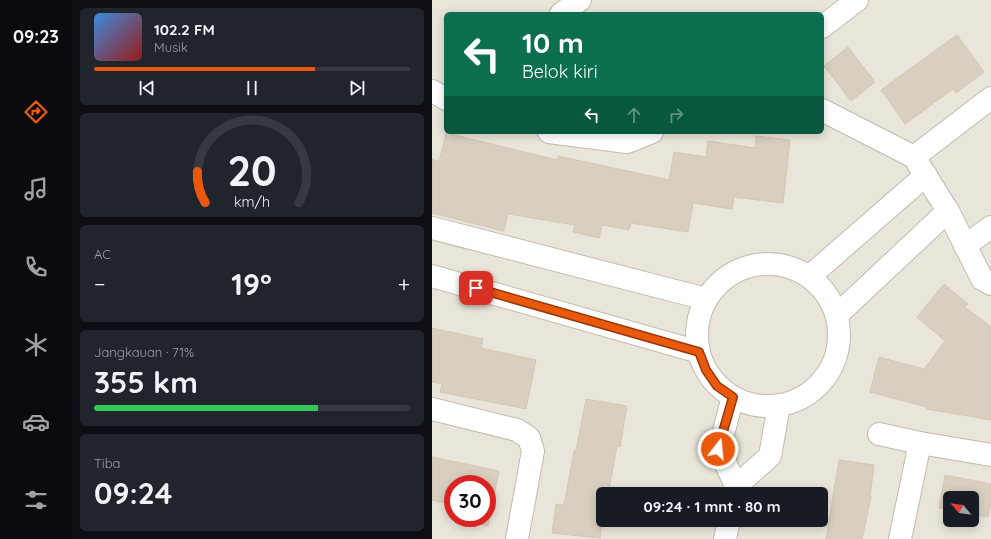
<!DOCTYPE html>
<html lang="id">
<meta charset="utf-8">
<style>
:root{--surface:#171b24;--page:#20242c;--text:#f1f3f6;--muted:#9ea1a6;--line:#363941;--accent:#ea580c}
body{margin:0;font-family:Quicksand,sans-serif;background:var(--page);color:var(--text);height:100vh;display:flex;flex-direction:column;font-size:15px;white-space:nowrap}
*{box-sizing:border-box;margin:0}
p{font-size:13px;color:var(--muted)}
.icon{flex:none;width:22px;height:22px;fill:none;stroke:currentColor;stroke-width:2;stroke-linecap:round;stroke-linejoin:round}
.map{position:relative;flex:1;overflow:hidden}
.sheet{display:flex;flex-direction:column;gap:8px;padding:8px;background:#0d0f14;width:360px}
.sheet>*{flex:none}
.guide{position:absolute;left:12px;top:12px;width:380px;height:122px;border-radius:6px;box-shadow:0 2px 10px #0003;background:#0b6e4f;color:#fff;overflow:hidden}
.needle{width:26px;rotate:299deg}
.tools{position:absolute;left:511px;top:491px;display:grid;gap:8px}
.tools a{display:grid;place-items:center;width:36px;height:36px;border-radius:6px;background:var(--surface);box-shadow:0 2px 10px #0003;font-size:20px}
.speed{position:absolute;left:12px;top:475px;display:flex;gap:8px;font-size:20px;font-weight:700;text-align:center}
.speed>*{display:grid;place-content:center;width:52px;height:52px;border-radius:50%;background:var(--surface);box-shadow:0 2px 10px #0003;line-height:1}
.speed .limit{border:6px solid #d22;background:#fff;color:#111}
.pin{position:absolute;display:grid;place-items:center;width:34px;height:34px;color:#fff;margin:-17px;border-radius:8px;box-shadow:0 2px 6px #0006}
.me{position:absolute;width:44px;margin:-22px;rotate:16deg;stroke-linejoin:round;filter:drop-shadow(0 0 3px #0008)}
.turn{display:flex;align-items:center;gap:14px;height:84px;padding:0 12px;font-size:18px}
.turn .icon{width:52px;height:52px;stroke-width:2.5}
.turn b{display:block;font-size:28px;line-height:34px}
.lanes{display:flex;align-items:center;height:38px;padding:0 12px;background:#0003;justify-content:center;gap:20px;direction:ltr}
.lanes .off{opacity:.35}
.big{font-size:30px;font-weight:700;line-height:1.1}
.sheet .card{flex:1;display:flex;flex-direction:column;justify-content:center;gap:6px;min-width:0;padding:0 14px;border-radius:6px;background:var(--page)}
.sheet .dial{align-items:center;gap:0}
.dial svg{height:104px;overflow:visible;fill:none;stroke:var(--line);stroke-width:7;stroke-linecap:round;text-anchor:middle}
.dial text{fill:var(--text);stroke:none}
.song{display:flex;align-items:center;gap:12px}
.cover{width:48px;height:48px;border-radius:6px;background:linear-gradient(135deg,hsl(210 70% 55%),hsl(0 70% 35%))}
.played{height:4px;border-radius:2px;background:linear-gradient(90deg,var(--accent) 70%,var(--line) 70%)}
.keys{display:flex;justify-content:space-around;direction:ltr}
.heat{display:flex;justify-content:space-between;align-items:center;font-size:22px;direction:ltr}
.charge{height:6px;border-radius:3px;background:linear-gradient(90deg,#34c759 71%,var(--line) 0)}
.trip{position:absolute;left:164px;top:487px;width:232px;height:40px;border-radius:6px;background:var(--surface);box-shadow:0 2px 10px #0003;font-weight:700;line-height:40px;text-align:center}
main{display:flex;flex:1;min-height:0}
.tab-bar{display:flex;flex-direction:column;width:72px;justify-content:space-around;align-items:center;background:#090b0e;color:var(--muted)}
.tab-bar .icon{width:28px;height:28px}
.tab-bar .active{color:var(--accent)}
.tab-bar b{font-size:18px;color:var(--text)}
.map>svg:first-child{display:block}
.residential{fill:#eae5da;fill-rule:evenodd}
.building{fill:#d8cfc1;stroke:#d3c7b4}
.lines{fill:none;stroke-linecap:round;stroke-linejoin:round}
.minor-casing{stroke:#c2bbae;stroke-width:24}
.minor{stroke:#fff;stroke-width:22}
.route-casing{stroke:#983908;stroke-width:10}
.route{stroke:#ea580c;stroke-width:7}
</style>
<main>
<nav class="tab-bar">
<b>09:23</b>
<svg class="icon active" aria-label="directions" viewBox="0 0 24 24"><path d="M12 3l9 9-9 9-9-9zM9 14v-3h6M13 9l2 2-2 2"/></svg>
<svg class="icon" aria-label="music" viewBox="0 0 24 24"><path d="M9 18V5l10-2v13"/><circle cx="6" cy="18" r="3"/><circle cx="16" cy="16" r="3"/></svg>
<svg class="icon" aria-label="phone" viewBox="0 0 24 24"><path d="M5 4h4l2 5-3 2q2 4 5 5l2-3 5 2v4C11 20 4 13 5 4z"/></svg>
<svg class="icon" aria-label="climate" viewBox="0 0 24 24"><path d="M12 3v18M4 7l16 10M4 17L20 7"/></svg>
<svg class="icon" aria-label="car" viewBox="0 0 24 24"><path d="M5 17H2v-5l4-1 3-4h7l3 4 3 1v5h-3M9 17h6M6 11h13"/><circle cx="7" cy="17" r="2"/><circle cx="17" cy="17" r="2"/></svg>
<svg class="icon" aria-label="filters" viewBox="0 0 24 24"><path d="M4 7h16M4 17h16"/><circle cx="9" cy="7" r="2"/><circle cx="15" cy="17" r="2"/></svg>
</nav>
<section class="sheet">
<div class="card">
<div class="song"><i class="cover"></i><div><b>102.2 FM</b><p>Musik</p></div></div>
<div class="played"></div>
<div class="keys"><svg class="icon" aria-label="previous" viewBox="0 0 24 24"><path d="M18 5L8 12l10 7zM5 5v14"/></svg><svg class="icon" aria-label="pause" viewBox="0 0 24 24"><path d="M8 5v14M16 5v14"/></svg><svg class="icon" aria-label="next" viewBox="0 0 24 24"><path d="M6 5l10 7-10 7zM19 5v14"/></svg></div>
</div>
<div class="card dial"><svg viewBox="0 0 100 80">
<path d="M14 69A42 42 0 1 1 86 69"/>
<path d="M14 69A42 42 0 0 1 8 45" stroke="#ea580c"/>
<text x="50" y="56" font-size="32" font-weight="700">20</text>
<text x="50" y="72" font-size="11">km/h</text>
</svg></div>
<div class="card"><p>AC</p>
<div class="heat"><a>−</a><b class="big">19°</b><a>+</a></div>
</div>
<div class="card"><p>Jangkauan · 71%</p><b class="big">355 km</b><div class="charge"></div></div>
<div class="card"><p>Tiba</p><b class="big">09:24</b></div>
</section>
<div class="map">
<svg width="559" height="539" viewBox="0 0 559 539">
<rect width="100%" height="100%" fill="#f6f3ec"/>
<path class="residential" d="M0,0H559V539H0ZM14,14H390V132H14ZM21,484H55V518H21ZM171,494H389V520H171ZM518,498H540V520H518Z"/>
<g class="building">
<polygon points="525,35 552,72 524,93 521,89 473,124 449,90"/>
<polygon points="416,47 443,82 419,101 392,66"/>
<polygon points="14,133 125,160 126,156 237,180 242,152 274,157 276,141 323,148 324,136 358,140 351,203 302,197 300,209 261,203 256,232 199,223 197,230 170,225 167,238 141,232 143,225 76,214 72,231 0,213 0,159 7,162"/>
<polygon points="512,284 536,304 533,307 559,327 559,420 495,409 495,407 438,392 447,357 492,369 513,341 485,317"/>
<polygon points="0,328 51,339 49,348 104,360 94,409 8,392 10,384 0,382"/>
<polygon points="154,399 195,406 188,447 185,446 176,494 171,494 171,517 168,538 120,533 124,504 132,505 142,451 144,451"/>
<polygon points="0,457 67,471 56,526 25,519 25,518 55,518 55,484 21,484 21,505 0,500"/>
<polygon points="407,460 442,465 438,497 439,497 430,539 394,539"/>
<polygon points="513,475 559,484 559,502 556,517 540,514 540,498 518,498 518,510 507,508"/>
</g>
<g class="lines">
<g class="minor-casing">
<g id="minor">
<polyline points="129,14 148,0"/>
<polyline points="390,27 425,0"/>
<polyline points="0,91 14,99"/>
<polyline points="390,110 482,157 516,211 550,279 559,284"/>
<polyline points="117,132 195,142 220,132"/>
<polyline points="482,157 559,98"/>
<polyline points="0,228 274,299"/>
<polyline points="533,246 559,227"/>
<circle cx="336" cy="335" r="71"/>
<polyline points="0,276 267,352"/>
<polyline points="378,276 494,175"/>
<polyline points="405,315 516,211"/>
<polyline points="301,397 287,449 304,486"/>
<polyline points="0,409 85,430 97,438 101,451 85,539"/>
<polyline points="447,434 488,443 559,455"/>
<polyline points="303,494 304,486 338,456 347,405"/>
<polyline points="293,539 297,520"/>
<polyline points="468,539 488,443"/>
</g>
</g>
<use href="#minor" class="minor"/>
</g>
<g class="lines">
<g class="route-casing">
<polyline id="route" points="44,288 267,352 274,370 285,386 301,397 286,449"/>
</g>
<use href="#route" class="route"/>
</g>
</svg>
<div class="tools">
<a><svg class="needle" viewBox="-14 -14 28 28"><path d="M0-13l5 13h-10z" fill="#e53935"/><path d="M0 13l5-13h-10z" fill="#9ea1a6"/></svg></a>
</div>
<div class="speed"><div class="limit">30</div></div>
<div class="pin" style="left:44px;top:288px;background:#d93025"><svg class="icon" aria-label="arrive" viewBox="0 0 24 24"><path d="M6 21V4h12l-3 4 3 4H6"/></svg></div>
<svg class="me" style="left:286px;top:449px" viewBox="-20 -20 40 40"><circle r="17" fill="#ea580c" stroke="#fff" stroke-width="3"/><path d="M0-11L8 9 0 5-8 9z" fill="#fff"/></svg>
<div class="trip">09:24 · 1 mnt · 80 m</div>
<div class="guide">
<div class="turn"><svg class="icon" aria-label="left" viewBox="0 0 24 24"><path d="M17 20v-9H6M10 6l-5 5 5 5"/></svg><div><b>10 m</b>Belok kiri</div></div>
<div class="lanes"><svg class="icon" aria-label="left" viewBox="0 0 24 24"><path d="M17 20v-9H6M10 6l-5 5 5 5"/></svg><svg class="icon off" aria-label="ahead" viewBox="0 0 24 24"><path d="M12 20V5M6 11l6-6 6 6"/></svg><svg class="icon off" aria-label="right" viewBox="0 0 24 24"><path d="M7 20v-9h11M14 6l5 5-5 5"/></svg></div>
</div>
</div>
</main>
